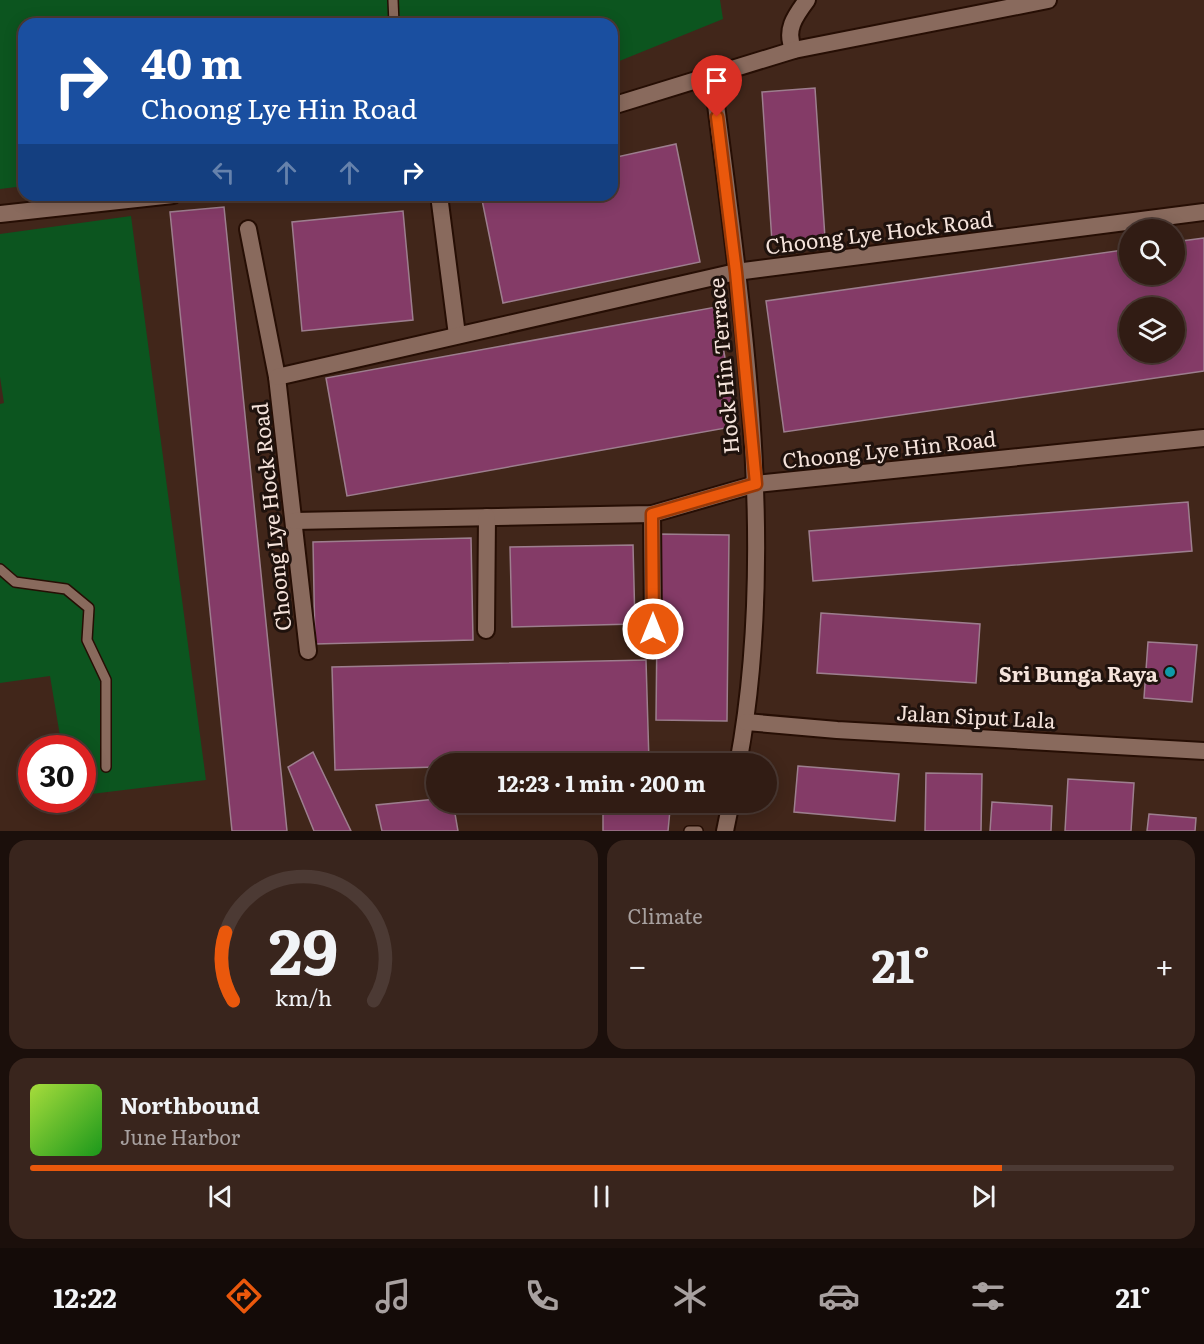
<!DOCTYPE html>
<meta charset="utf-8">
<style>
:root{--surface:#311c14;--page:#39251d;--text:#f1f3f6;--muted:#a8a1a0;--line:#4c3a34;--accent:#ea580c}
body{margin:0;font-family:Literata,serif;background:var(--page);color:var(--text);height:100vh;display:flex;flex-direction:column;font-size:22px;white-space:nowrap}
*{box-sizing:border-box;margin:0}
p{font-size:20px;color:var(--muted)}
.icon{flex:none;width:33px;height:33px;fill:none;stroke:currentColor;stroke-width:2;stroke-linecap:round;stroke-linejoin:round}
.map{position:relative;height:831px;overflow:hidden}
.side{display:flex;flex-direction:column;gap:9px;padding:9px;background:#1b0f0b;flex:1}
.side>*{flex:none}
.guide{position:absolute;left:18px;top:18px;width:600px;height:183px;border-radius:18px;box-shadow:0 3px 15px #0003,0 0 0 2px var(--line);background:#1a4fa0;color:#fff;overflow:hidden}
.controls{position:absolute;left:1119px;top:219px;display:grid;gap:12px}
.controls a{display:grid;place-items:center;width:66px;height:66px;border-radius:50%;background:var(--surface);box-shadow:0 3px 15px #0003,0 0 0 2px var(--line);font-size:30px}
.speed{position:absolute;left:18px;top:735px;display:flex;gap:12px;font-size:30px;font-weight:700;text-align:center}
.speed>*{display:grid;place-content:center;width:78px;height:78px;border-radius:50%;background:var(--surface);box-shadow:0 3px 15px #0003,0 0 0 2px var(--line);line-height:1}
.speed .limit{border:9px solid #d22;background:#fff;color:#111}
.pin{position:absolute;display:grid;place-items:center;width:51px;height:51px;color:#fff;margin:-62px -26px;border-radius:50% 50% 50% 0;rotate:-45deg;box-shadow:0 0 6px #0007}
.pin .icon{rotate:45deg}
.me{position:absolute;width:66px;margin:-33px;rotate:0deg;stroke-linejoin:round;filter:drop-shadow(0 0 4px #0008)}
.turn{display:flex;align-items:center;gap:21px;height:126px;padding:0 24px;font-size:27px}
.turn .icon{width:78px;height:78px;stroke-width:2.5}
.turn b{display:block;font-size:42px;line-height:51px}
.lanes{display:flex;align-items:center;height:57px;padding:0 24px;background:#0003;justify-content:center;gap:30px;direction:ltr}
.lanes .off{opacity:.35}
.big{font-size:45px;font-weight:700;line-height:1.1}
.side .card{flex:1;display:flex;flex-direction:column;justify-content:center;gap:9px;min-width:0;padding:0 21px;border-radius:18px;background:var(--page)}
.side .dial{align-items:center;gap:0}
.dial svg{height:156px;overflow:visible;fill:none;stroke:var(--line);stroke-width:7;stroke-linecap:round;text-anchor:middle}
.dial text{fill:var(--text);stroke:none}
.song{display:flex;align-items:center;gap:18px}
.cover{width:72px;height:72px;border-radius:9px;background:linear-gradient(135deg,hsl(80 70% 55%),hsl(120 70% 35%))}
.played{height:6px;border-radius:3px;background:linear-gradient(90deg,var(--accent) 85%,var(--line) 85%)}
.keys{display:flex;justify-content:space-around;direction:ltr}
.heat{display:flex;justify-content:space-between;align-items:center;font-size:33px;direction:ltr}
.side .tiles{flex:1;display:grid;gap:9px;grid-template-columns:1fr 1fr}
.card:last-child{grid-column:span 2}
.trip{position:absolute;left:426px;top:753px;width:351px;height:60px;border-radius:30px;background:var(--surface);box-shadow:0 3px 15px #0003,0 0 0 2px var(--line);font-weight:700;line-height:60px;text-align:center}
.dock{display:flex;height:96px;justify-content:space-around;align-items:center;background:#140b08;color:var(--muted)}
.dock .icon{width:42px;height:42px}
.dock .active{color:var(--accent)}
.dock b{font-size:27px;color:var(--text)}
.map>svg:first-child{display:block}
.green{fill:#0c551f}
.building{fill:#843b67;stroke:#9d7e8e;stroke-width:1.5;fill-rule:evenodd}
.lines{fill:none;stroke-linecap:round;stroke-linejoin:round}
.service-casing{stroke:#260e04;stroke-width:12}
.minor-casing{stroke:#260e04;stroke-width:20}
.secondary-casing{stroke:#260e04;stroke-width:20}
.service{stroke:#896a5d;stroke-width:9}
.minor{stroke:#896a5d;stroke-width:16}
.secondary{stroke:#896a5d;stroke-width:16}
.route-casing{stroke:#983908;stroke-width:15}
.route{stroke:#ea580c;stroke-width:10}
.culture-dot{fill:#0f9aa8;stroke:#1f120d;stroke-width:2}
.labels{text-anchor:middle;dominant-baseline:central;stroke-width:6;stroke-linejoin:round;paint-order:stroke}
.street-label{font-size:21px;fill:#f5e3db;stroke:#1f120d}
.poi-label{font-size:21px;font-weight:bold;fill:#f5e3db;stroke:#1f120d;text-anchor:end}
</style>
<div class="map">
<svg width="1204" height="831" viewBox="0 0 1204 831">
<rect width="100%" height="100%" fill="#41261a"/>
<g class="green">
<polygon points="0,0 720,0 723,19 612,64 612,24 24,24 24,186 0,189"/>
<polygon points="131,216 206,780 83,795 82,748 62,748 50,676 0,683 0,404 4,403 0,377 0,234"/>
</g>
<g class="building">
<polygon points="815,88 825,238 772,242 762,92"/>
<polygon points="676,144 700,262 503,303 481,195 612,195 612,158"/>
<polygon points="224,207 287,831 232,831 170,212"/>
<polygon points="403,211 413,320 302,331 292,222"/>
<path d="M1204,238V371L784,432L766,301L1130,249V274H1174V242ZM1130,308H1174V352H1130Z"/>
<polygon points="716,307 737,426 347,496 326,378"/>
<polygon points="1188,502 1192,551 813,581 809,531"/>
<polygon points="658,534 729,535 727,721 656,720"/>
<polygon points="471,538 473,640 315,644 313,542"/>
<polygon points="633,545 635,624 512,627 510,547"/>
<polygon points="821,613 980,624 976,683 817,673"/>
<polygon points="1148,642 1197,645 1192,702 1144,698"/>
<polygon points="646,660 649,762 436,764 436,767 335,770 332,667"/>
<polygon points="313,752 351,831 314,831 288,767"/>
<polygon points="798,766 899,774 895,821 794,812"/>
<polygon points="926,773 982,774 981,831 925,831"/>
<polygon points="1068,779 1134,783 1131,831 1065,831"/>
<polygon points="436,799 436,802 453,802 458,831 382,831 376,805"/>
<polygon points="992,802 1052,806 1051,831 990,831"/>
<polygon points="670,810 668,831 603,831 603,813"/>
<polygon points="1149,814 1196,818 1195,831 1147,831"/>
</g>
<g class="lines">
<g class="service-casing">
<g id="service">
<polyline points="393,0 394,24"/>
<polyline points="0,569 15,582 66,589 89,608 87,640 106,680 106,767"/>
<polyline points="689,831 698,831"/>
</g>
</g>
<g class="minor-casing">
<g id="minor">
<path d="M794,50C784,31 795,16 807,0"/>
<path d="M712,73C740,298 780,539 738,764"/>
<polyline points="439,195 457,335"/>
<polyline points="248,229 277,377 308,651"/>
<polyline points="277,377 736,272 1204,212"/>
<polyline points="652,514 653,629"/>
<polyline points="294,521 652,514 756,484 1204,438"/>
<polyline points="486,630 487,517"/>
<polyline points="746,722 837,730 1204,751"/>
<polyline points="725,831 731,802"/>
</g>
</g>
<g class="secondary-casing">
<g id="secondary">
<polyline points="612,106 794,50 1048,0"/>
<polyline points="0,214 173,195"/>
</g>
</g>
<use href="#service" class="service"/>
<use href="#minor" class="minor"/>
<use href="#secondary" class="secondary"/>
</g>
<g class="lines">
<g class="route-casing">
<polyline id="route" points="653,629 652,514 756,484 736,272 717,117"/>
</g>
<use href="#route" class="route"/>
</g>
<circle class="culture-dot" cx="1170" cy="672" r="6"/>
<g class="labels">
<g class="street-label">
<text transform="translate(879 231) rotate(-7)">Choong Lye Hock Road</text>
<text transform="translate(722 366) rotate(-95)">Hock Hin Terrace</text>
<text transform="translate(889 448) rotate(-6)">Choong Lye Hin Road</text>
<text transform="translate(270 517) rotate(-96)">Choong Lye Hock Road</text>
<text transform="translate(976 715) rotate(3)">Jalan Siput Lala</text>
</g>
<g class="poi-label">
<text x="1158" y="672">Sri Bunga Raya</text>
</g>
</g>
</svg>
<div class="controls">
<a><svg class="icon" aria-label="search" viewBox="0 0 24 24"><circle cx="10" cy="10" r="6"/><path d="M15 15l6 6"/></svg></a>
<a><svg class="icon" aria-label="layers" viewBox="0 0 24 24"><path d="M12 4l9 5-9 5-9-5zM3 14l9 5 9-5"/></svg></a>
</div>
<div class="speed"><div class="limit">30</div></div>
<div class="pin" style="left:717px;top:117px;background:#d93025"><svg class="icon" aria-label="arrive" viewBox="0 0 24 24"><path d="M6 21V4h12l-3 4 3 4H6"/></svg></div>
<svg class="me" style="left:653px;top:629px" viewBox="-20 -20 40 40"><circle r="17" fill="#ea580c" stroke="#fff" stroke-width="3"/><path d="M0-11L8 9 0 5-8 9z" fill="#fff"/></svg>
<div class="trip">12:23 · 1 min · 200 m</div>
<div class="guide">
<div class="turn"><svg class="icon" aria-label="right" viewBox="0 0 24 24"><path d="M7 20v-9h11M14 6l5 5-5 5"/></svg><div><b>40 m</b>Choong Lye Hin Road</div></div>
<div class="lanes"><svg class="icon off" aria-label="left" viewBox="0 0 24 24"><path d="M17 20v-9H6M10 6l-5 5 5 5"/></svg><svg class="icon off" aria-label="ahead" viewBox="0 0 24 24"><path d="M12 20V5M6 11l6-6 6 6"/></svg><svg class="icon off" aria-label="ahead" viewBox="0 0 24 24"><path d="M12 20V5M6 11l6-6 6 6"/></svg><svg class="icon" aria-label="right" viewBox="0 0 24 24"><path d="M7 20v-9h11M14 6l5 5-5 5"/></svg></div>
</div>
</div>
<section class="side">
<div class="tiles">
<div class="card dial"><svg viewBox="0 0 100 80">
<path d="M14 69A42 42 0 1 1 86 69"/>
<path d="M14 69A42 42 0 0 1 10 34" stroke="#ea580c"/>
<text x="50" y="56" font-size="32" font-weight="700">29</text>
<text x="50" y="72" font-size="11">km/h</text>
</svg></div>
<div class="card"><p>Climate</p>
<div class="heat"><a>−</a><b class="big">21°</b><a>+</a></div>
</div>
<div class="card">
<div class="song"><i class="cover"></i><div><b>Northbound</b><p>June Harbor</p></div></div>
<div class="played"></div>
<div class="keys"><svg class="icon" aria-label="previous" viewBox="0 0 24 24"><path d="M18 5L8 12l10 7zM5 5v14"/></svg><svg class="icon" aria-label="pause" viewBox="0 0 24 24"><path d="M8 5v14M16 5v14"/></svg><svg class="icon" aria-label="next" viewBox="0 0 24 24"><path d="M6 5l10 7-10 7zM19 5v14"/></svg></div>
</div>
</div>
</section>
<nav class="dock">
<b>12:22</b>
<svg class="icon active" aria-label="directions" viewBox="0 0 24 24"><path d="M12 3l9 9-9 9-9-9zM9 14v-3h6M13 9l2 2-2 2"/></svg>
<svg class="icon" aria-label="music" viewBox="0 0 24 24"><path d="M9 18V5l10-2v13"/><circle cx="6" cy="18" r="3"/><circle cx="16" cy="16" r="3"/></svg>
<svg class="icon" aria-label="phone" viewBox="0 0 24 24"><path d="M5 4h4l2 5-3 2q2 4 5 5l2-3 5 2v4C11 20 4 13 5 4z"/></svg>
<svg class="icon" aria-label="climate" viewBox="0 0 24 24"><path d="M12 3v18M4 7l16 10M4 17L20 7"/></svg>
<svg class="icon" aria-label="car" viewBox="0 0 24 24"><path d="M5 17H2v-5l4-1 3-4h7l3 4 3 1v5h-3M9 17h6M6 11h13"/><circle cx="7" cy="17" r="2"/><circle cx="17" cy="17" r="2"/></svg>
<svg class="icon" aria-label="filters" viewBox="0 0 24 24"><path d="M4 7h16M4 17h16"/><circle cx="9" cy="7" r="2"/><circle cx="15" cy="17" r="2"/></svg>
<b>21°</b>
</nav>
